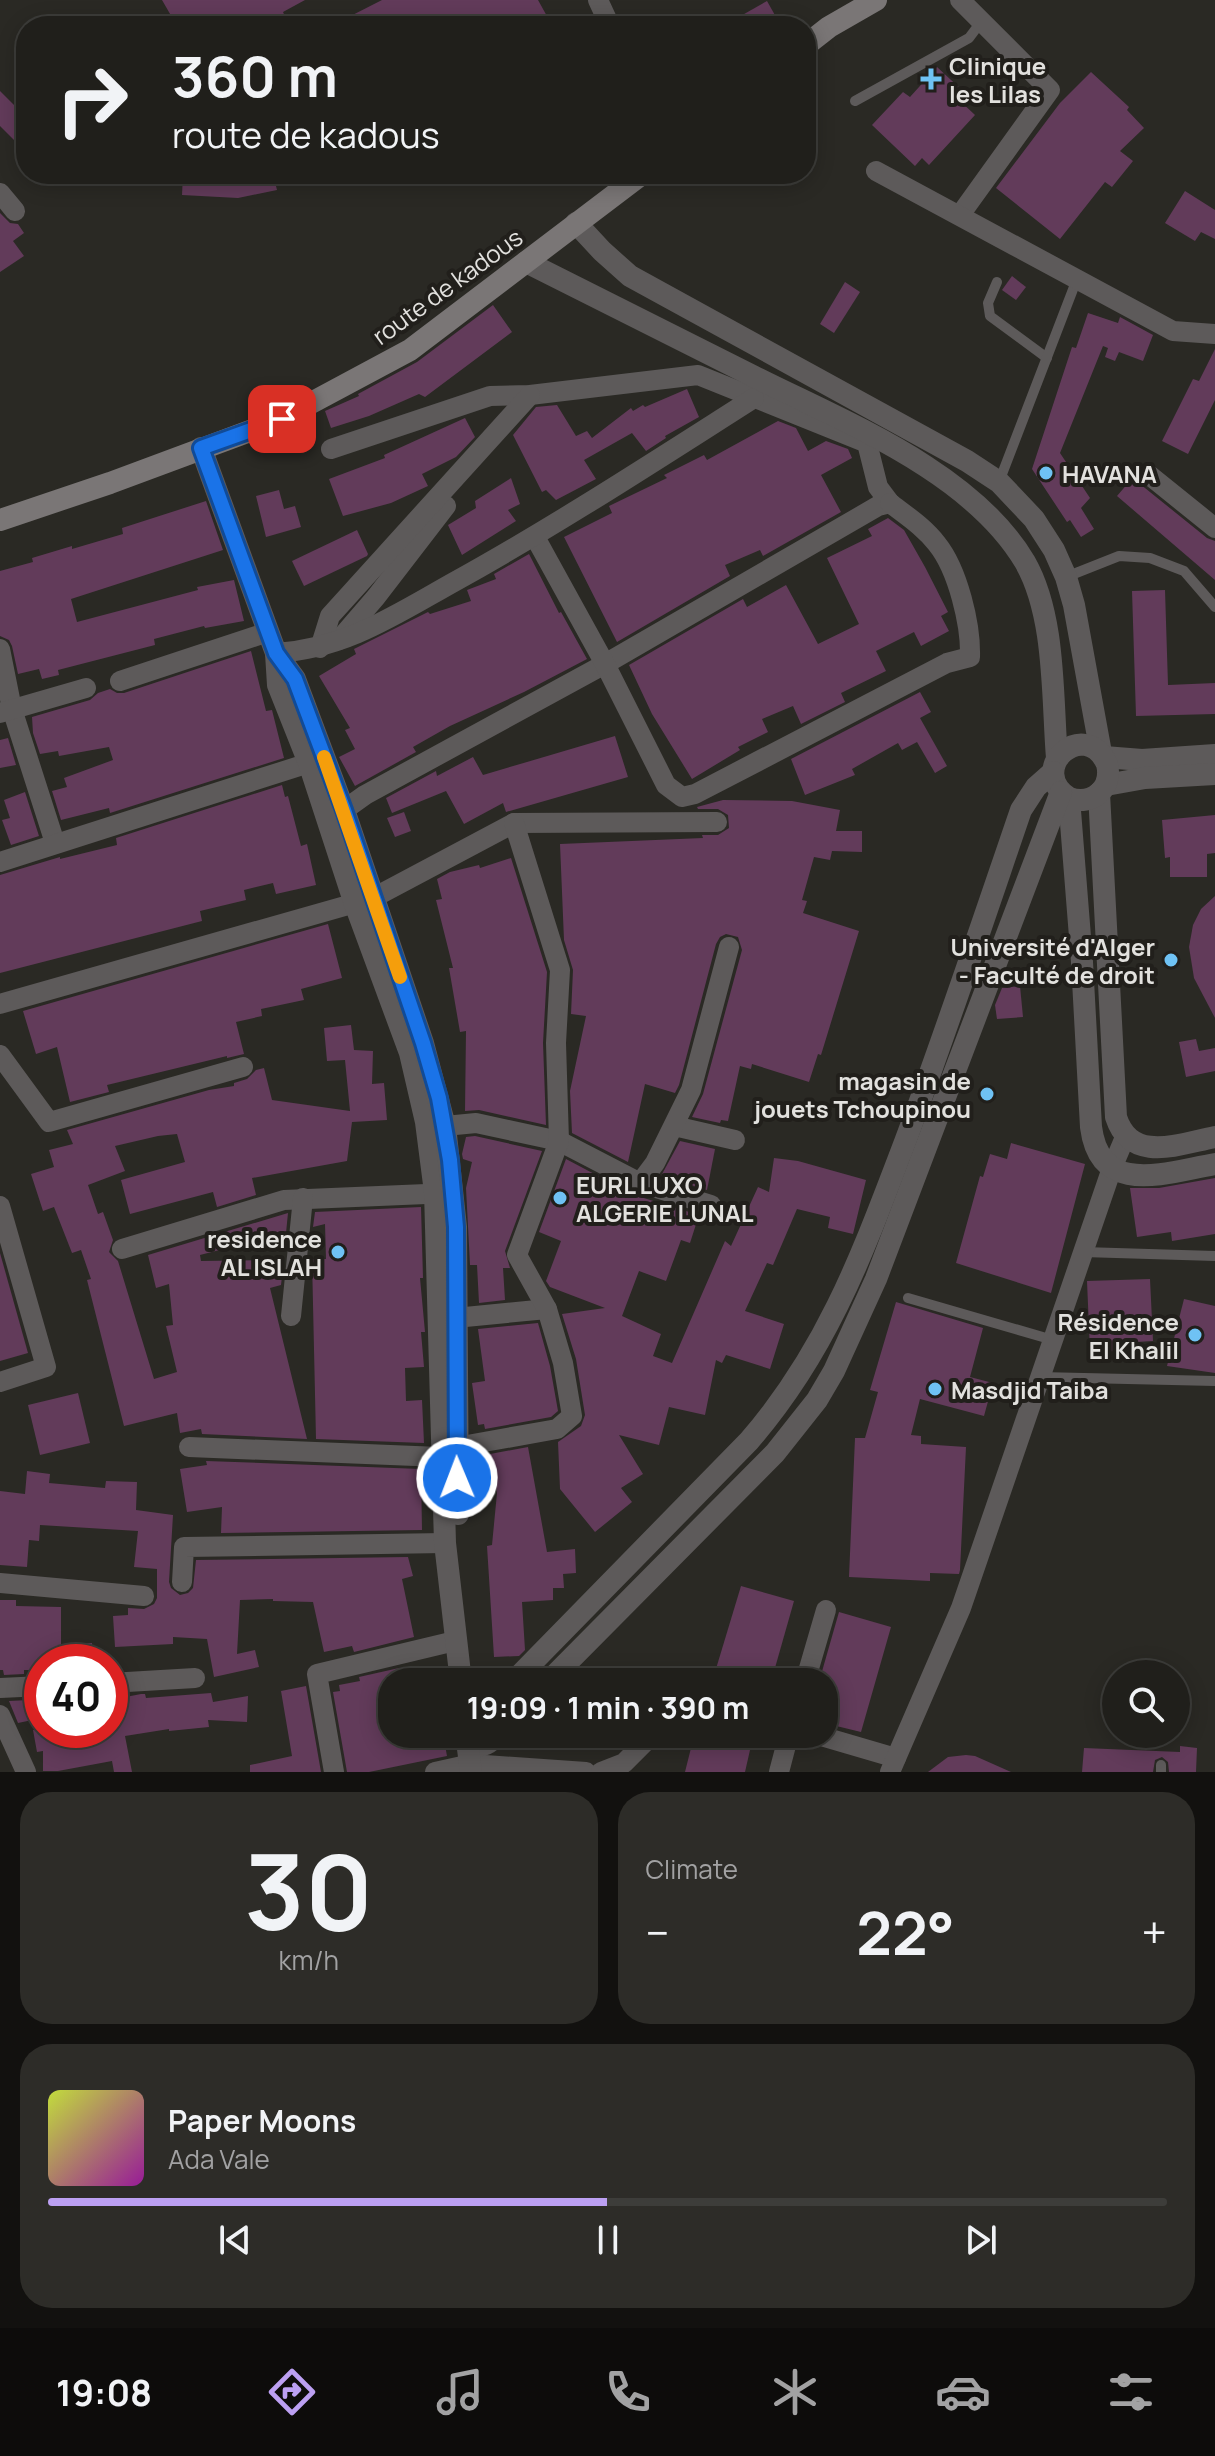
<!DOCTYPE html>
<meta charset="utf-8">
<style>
:root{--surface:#201f1b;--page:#2d2c28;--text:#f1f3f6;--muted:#a2a2a3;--line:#3d3d3a;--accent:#bca0f2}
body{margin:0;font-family:Manrope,sans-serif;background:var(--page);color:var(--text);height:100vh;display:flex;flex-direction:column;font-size:30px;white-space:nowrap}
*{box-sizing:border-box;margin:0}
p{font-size:26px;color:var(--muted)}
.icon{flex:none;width:44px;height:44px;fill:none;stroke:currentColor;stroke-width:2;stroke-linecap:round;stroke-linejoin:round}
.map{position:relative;height:1772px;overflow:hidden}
.details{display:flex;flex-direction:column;gap:20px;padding:20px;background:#12110f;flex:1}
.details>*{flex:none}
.guide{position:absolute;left:16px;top:16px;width:800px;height:168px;border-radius:32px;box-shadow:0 4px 20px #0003,0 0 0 2px var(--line);background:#201f1b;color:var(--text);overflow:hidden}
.fabs{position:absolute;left:1102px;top:1660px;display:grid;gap:16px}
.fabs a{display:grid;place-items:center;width:88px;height:88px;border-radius:50%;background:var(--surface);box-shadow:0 4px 20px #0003,0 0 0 2px var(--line);font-size:40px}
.speed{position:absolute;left:24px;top:1644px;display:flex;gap:16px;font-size:40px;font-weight:700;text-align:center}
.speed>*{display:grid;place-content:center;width:104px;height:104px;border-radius:50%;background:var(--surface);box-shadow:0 4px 20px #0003,0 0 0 2px var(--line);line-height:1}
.speed .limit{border:12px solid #d22;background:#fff;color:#111}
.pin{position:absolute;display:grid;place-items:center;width:68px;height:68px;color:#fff;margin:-34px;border-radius:16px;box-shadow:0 4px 12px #0006}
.me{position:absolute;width:88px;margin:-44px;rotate:359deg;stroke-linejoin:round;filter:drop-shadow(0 0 6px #0008)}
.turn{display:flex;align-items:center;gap:28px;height:168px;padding:0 24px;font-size:36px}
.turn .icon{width:104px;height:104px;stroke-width:2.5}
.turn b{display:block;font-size:56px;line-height:68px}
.big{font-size:60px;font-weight:700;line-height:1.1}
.details .card{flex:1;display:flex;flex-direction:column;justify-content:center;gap:12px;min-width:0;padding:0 28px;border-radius:32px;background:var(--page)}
.details .dial{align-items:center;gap:0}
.dial b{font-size:104px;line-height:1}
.song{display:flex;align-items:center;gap:24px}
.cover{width:96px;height:96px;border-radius:12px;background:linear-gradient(135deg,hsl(70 70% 55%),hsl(300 70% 35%))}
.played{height:8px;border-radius:4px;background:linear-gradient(90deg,var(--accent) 50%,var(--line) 50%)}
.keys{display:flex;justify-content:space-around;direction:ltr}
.heat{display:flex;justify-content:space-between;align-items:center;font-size:44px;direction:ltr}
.details .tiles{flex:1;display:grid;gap:20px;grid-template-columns:1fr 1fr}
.card:last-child{grid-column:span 2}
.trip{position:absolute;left:378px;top:1668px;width:460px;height:80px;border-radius:32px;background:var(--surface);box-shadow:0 4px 20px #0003,0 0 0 2px var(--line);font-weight:700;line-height:80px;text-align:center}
.menu{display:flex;height:128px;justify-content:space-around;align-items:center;background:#0d0c0b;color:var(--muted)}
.menu .icon{width:56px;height:56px}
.menu .active{color:var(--accent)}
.menu b{font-size:36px;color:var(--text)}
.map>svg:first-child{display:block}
.building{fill:#623b5a}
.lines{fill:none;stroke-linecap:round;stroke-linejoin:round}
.service{stroke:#5d5a5a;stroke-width:10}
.minor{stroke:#5d5a5a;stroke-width:20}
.tertiary{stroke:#5d5a5a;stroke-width:22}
.secondary{stroke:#7a7676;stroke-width:22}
.route-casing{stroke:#114b97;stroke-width:20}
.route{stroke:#1a73e8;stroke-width:14}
.slow{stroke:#f59e0b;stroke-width:14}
.poi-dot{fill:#6fc2f4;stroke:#211f1b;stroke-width:3}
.labels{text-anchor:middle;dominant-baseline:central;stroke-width:8;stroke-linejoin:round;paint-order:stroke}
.poi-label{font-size:24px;font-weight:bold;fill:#e2e1de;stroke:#211f1b;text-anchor:start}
.street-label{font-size:24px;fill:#e2e1de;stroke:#211f1b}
</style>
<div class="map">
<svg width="1215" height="1772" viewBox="0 0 1215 1772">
<rect width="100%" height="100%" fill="#2a2924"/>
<g class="building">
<polygon points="162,0 305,0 283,12 289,26 270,26 266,18 251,26 177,26"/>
<polygon points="382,0 538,0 548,18 534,26 478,26 474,19 460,26 331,26"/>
<polygon points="767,1 781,26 723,26"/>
<polygon points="937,67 964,92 958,99 975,115 929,165 922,158 915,166 872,125 903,92 910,97"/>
<polygon points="1091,72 1129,107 1127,110 1144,128 1120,151 1133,161 1112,187 1105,182 1060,239 996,188 1060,103"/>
<polygon points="0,91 26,117 26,152 0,126"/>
<polygon points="183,174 273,174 277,190 238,198 182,195"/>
<polygon points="1185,191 1215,210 1215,239 1201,232 1195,241 1165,223"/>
<polygon points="0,213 10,223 18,224 24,233 13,241 24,256 0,272"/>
<polygon points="1012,276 1026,287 1016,300 1002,290"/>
<polygon points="845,282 860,292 834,333 820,324"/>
<polygon points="493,305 512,332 425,397 419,394 369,416 331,428 325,411 359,396 358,394 417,362"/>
<polygon points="1088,313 1118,323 1120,317 1153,335 1143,361 1119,352 1115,361 1105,357 1108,348 1103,346 1060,453 1090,498 1081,508 1094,529 1081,537 1070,520 1067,522 1032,469 1072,347 1076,348"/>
<polygon points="1215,349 1215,400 1188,454 1162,441 1193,379 1199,381"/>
<polygon points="687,389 699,417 665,436 666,438 646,451 632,433 584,460 596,479 556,500 546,490 542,492 513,435 536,407 557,405 576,436 587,431 592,438 631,408 633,411 643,405 645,407"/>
<polygon points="465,418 475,437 456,457 422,474 428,486 391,503 343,516 329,479 385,458 384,455"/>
<polygon points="778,421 796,428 808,451 826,441 848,449 852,458 821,475 841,512 763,556 760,550 725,565 730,576 617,642 564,537 612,513 609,506 667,478 664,475 704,455 707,460"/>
<polygon points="1135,475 1140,484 1207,538 1215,541 1215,580 1117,496"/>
<polygon points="511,478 520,504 508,510 516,521 462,555 448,525 476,508 475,501"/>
<polygon points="279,490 284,509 295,506 301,527 266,537 256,496"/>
<polygon points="206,501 223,550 71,599 77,622 198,590 197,587 234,580 244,621 205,628 204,626 154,639 155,645 58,670 59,675 42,679 39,669 18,674 12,646 9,640 0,636 0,571 33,562 32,558 72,546 72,549 123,534 122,528"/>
<polygon points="888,518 904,530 925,567 948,612 941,616 949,631 921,646 914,632 876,651 886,671 841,693 845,702 801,724 793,706 762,719 768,732 738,747 740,750 692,779 652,714 629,665 743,599 747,607 786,585 818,644 859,624 827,558 872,536 868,529"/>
<polygon points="357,530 368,554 367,556 304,586 292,561"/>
<polygon points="529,554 559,613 561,612 587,659 524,692 450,726 413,747 416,752 355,786 339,757 355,749 345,730 350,728 319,676 356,654 354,649 428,612 430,614 471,601 467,590 496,579 494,574"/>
<polygon points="1165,590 1168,685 1215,683 1215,714 1136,716 1132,591"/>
<polygon points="251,651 266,711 272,710 284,758 110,813 109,808 61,820 52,791 67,787 64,778 113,760 109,747 59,756 58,751 40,754 33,733 32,717 90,700 98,693 110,689 117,693 124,693"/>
<polygon points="920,692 931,712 920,718 947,766 935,773 917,742 902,750 898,743 852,769 855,775 805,795 791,759"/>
<polygon points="615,736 628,777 506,812 503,803 464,824 446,791 392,813 386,798 436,771 437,776 473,757 483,775"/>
<polygon points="8,738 16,765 0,768 0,740"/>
<polygon points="282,785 285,797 288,796 301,846 307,844 316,885 276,894 273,883 244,890 246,900 200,911 202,921 0,973 0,875 60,857 60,859 117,845 116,838"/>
<polygon points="25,792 39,836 11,845 2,820 10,818 4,800"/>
<polygon points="723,800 792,801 840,810 836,831 862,831 862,852 832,851 830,860 814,857 802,900 807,901 803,913 859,931 821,1055 818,1054 809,1082 752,1064 751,1069 740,1066 728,1121 721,1120 720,1123 692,1117 703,1094 742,950 738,937 726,934 720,937 716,944 679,1085 675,1093 645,1084 628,1162 572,1133 570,1091 586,1016 571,1014 573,970 564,940 560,844 703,838 702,835 718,835 729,828 728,815 718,809 698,809 697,807"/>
<polygon points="404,812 411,831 395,837 387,818"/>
<polygon points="1215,815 1215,853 1207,854 1207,877 1170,877 1170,857 1165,858 1162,820"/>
<polygon points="511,858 547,972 543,1043 546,1125 479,1110 465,1111 466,1031 460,1032 449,968 453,968 436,900 442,899 437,879 450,872 479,865 480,868"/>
<polygon points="1215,896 1215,1018 1194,978 1189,947 1193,925 1201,909"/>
<polygon points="328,924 342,978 301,989 304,1000 261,1009 262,1016 236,1022 244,1054 227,1058 227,1056 107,1085 109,1092 70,1102 57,1047 36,1054 23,1011"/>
<polygon points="1020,986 1023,1017 997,1019 995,1005 1002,988"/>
<polygon points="351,1025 354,1050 373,1051 372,1084 384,1083 387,1120 352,1122 347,1161 252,1178 256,1195 217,1207 213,1192 130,1214 121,1180 185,1162 177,1134 158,1136 115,1146 125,1171 88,1185 98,1214 103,1212 113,1240 109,1252 118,1261 154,1379 177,1372 166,1326 173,1325 169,1284 156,1288 148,1255 288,1213 286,1233 200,1255 201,1261 281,1260 283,1268 281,1285 270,1288 307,1439 202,1434 201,1429 180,1433 177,1413 124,1426 87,1280 91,1279 81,1250 72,1253 54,1207 43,1211 31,1174 54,1167 49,1150 73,1144 67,1130 209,1090 234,1086 234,1083 247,1079 256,1070 264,1068 272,1100 350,1111 345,1060 327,1061 324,1028"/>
<polygon points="1196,1039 1199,1051 1215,1048 1215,1071 1186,1077 1179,1042"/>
<polygon points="475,1136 542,1151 505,1251 510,1268 503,1268 505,1300 479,1303 477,1265 470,1265 466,1188 472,1162 463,1159 462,1154 466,1137"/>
<polygon points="680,1141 715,1149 707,1190 661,1176"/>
<polygon points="1011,1143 1085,1164 1051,1293 956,1263 980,1176 983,1177 990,1154 1007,1159"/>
<polygon points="774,1158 798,1161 866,1180 853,1234 828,1228 830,1217 797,1209 773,1265 767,1263 745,1311 784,1324 770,1369 726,1355 722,1363 716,1360 705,1415 669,1407 659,1445 619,1435 643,1474 621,1488 632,1502 595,1532 560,1489 558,1442 581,1426 585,1415 576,1359 562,1314 605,1308 550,1287 546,1281 561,1241 539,1232 566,1159 634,1195 699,1215 690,1243 681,1240 666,1281 639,1271 622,1316 661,1334 653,1356 672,1363 725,1241 731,1246 758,1187 769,1192"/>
<polygon points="1215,1178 1215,1234 1172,1241 1171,1232 1137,1237 1130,1188 1159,1188"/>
<polygon points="421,1207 423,1278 420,1278 425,1332 421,1332 424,1367 405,1368 406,1401 422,1400 424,1443 316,1439 312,1259 326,1259 325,1224 313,1227 315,1212"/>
<polygon points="0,1253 28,1353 0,1361"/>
<polygon points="1150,1279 1153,1341 1119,1343 1119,1351 1090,1352 1087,1281"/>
<polygon points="1184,1299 1215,1306 1215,1373 1167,1366"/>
<polygon points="896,1302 983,1328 970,1377 993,1383 984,1416 920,1399 911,1435 921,1436 921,1444 966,1447 960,1570 959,1574 930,1573 930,1581 849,1577 855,1438 865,1438 878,1392 870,1390"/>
<polygon points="538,1323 550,1366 558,1411 551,1417 485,1429 484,1424 478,1425 472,1383 485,1381 478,1329"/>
<polygon points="78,1393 90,1443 40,1455 28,1405"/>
<polygon points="528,1447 547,1552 575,1549 576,1573 563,1574 564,1588 553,1588 553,1600 522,1602 525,1650 519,1656 494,1657 487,1546 492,1545 497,1493 490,1454"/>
<polygon points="206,1461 421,1469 422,1530 221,1533 222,1507 187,1512 180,1469 207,1465"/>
<polygon points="27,1471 50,1474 49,1483 105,1488 106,1481 137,1482 136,1510 173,1515 169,1582 171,1588 180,1595 188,1593 193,1588 196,1560 408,1557 413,1576 402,1579 414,1637 354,1652 352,1646 324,1652 313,1602 273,1601 273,1599 240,1600 237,1654 255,1650 259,1667 214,1677 207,1639 173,1637 173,1644 115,1647 113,1616 128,1615 128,1608 144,1609 154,1604 157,1598 157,1569 134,1567 138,1531 40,1525 39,1541 29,1540 27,1567 0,1565 0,1491 25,1494"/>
<polygon points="741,1586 794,1601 771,1682 712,1682"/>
<polygon points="0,1600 16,1600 16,1606 61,1607 61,1645 92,1643 93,1662 42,1662 42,1670 24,1670 24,1674 4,1675 3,1670 0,1670"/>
<polygon points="839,1612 891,1627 861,1732 824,1723 824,1682 819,1682"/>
<polygon points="399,1668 402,1682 392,1682 392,1734 443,1734 447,1756 369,1772 347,1772 333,1692 340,1691 339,1685 360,1681 359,1677"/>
<polygon points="306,1686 321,1772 250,1772 250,1765 292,1756 281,1691"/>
<polygon points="211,1693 213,1702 248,1696 247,1722 208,1720 209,1727 169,1731 169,1729 125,1736 132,1772 114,1772 112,1761 58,1771 43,1771 43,1751 37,1752 33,1730 65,1730 67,1742 114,1733 110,1700 141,1694 145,1694 146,1698"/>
<polygon points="29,1700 30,1704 42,1702 42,1718 18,1723 9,1701"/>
<polygon points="694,1736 750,1750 745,1772 685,1772"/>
<polygon points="1180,1746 1197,1748 1196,1772 1169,1772 1168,1762 1162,1757 1155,1760 1153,1772 1082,1772 1084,1748 1180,1752"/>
<polygon points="966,1755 975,1756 1011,1772 928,1772 948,1757"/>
</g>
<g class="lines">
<g class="service">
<polyline points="855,101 969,38 981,22"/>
<polyline points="997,282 988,303 990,316 1047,358"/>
<polyline points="999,482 1077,279"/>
<polyline points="1066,577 1119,556 1150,558 1184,571 1215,607"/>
<polyline points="1083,1252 1215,1256"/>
<polyline points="908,1298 1053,1340"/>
<polyline points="1040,1377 1215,1381"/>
<polyline points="1161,1772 1161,1765"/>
</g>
<g class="minor">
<polyline points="598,0 610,26"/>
<polyline points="960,0 1050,90 960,215"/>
<polyline points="876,171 1173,331 1215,334"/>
<polyline points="0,193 15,211"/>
<polyline points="331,449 490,396 530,395 698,375 867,443 878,487 890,503 878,506 605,664 365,795 344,810"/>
<polyline points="1148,474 1215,528"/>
<path d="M535,537L605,664L666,785L682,797L695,794L947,663L970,657C971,625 958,570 937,544C924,527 907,516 890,503"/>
<polyline points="339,640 376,597 446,506"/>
<polyline points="320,648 330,616 530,395"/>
<polyline points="0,649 12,709 55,843"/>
<path d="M276,653C345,649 395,615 454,582C557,525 655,461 754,398"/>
<polyline points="120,681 268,632"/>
<polyline points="0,713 86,688"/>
<polyline points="0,862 309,763"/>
<polyline points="0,1004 373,898 514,823 717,822"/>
<polyline points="0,1055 49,1122 243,1067"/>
<polyline points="445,1126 476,1123 559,1141 640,1183 711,1205"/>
<polyline points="674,1126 735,1140"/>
<polyline points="640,1183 655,1163 691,1090 729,947"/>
<polyline points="0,1206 46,1367 0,1382"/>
<polyline points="122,1249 284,1200 450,1193"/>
<polyline points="291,1316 303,1198"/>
<polyline points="455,1318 547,1309"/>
<polyline points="189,1447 440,1457"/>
<polyline points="456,1447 557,1429 572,1416 563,1363 547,1309 517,1255 559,1141 556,1043 560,970 514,823"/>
<polyline points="182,1582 184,1547 445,1543"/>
<polyline points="0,1583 144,1596"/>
<polyline points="805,1682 826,1610"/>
<polyline points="110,1683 195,1678"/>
<polyline points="0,1688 42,1686"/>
<polyline points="0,1715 26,1772"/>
<polyline points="814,1734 896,1758"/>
<polyline points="334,1772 317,1674 455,1641"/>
<polyline points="435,1772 471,1764 586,1772"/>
<polyline points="601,1772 624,1763 653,1734"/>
<polyline points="779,1772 789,1734"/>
<polyline points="890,1772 961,1608 1112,1168 1126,1135"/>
</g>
<g class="tertiary">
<polyline points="576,223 602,251 630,276 967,461 999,482 1034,519 1054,550 1066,577 1074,605 1101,753"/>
<path d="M526,262C601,300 677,338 753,376C844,422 971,471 1025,562C1056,616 1052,698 1057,758"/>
<polyline points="201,448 276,653 278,685 309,763 355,904 410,1053 426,1122 435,1192 445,1543 461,1682"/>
<polyline points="276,653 295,679 344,810 423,1043 445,1126 456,1227 458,1514"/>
<polyline points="1104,757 1142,760 1215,755"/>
<polyline points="1106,785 1145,778 1215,774"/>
<path d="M1099,793L1116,1117C1131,1164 1179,1144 1215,1137"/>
<path d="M1069,798C1092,806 1113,789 1107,764C1085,716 1025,769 1069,798L1082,962L1091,1127C1100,1198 1167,1172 1215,1164"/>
<path d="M513,1682L749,1441C828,1350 863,1252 905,1142C946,1032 983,921 1021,810L1036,787L1053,772"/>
<polyline points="548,1682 775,1453 817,1400 834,1371 876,1279 1061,792"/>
<path d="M462,1734C471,1749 487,1749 496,1734"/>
<polyline points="467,1741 471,1772"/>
</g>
<g class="secondary">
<polyline points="806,45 829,27 876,0"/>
<polyline points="0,520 110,483 282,419 298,410 410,350 642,174"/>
</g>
</g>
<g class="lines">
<g class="route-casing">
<polyline id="route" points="282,419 201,448 276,653 295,679 344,810 423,1043 439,1098 450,1160 456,1227 457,1478"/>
</g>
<use href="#route" class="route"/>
<polyline class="slow" points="324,757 400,977"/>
</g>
<g class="poi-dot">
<path d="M927 67h8v8h8v8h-8v8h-8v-8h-8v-8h8z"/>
<circle cx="1046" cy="473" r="8"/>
<circle cx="1171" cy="960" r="8"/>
<circle cx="987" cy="1094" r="8"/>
<circle cx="560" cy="1198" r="8"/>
<circle cx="338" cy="1252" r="8"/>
<circle cx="1195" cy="1335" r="8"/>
<circle cx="935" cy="1389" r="8"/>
</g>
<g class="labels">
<g class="poi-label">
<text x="949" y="65">Clinique<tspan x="949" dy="28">les Lilas</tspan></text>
<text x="1062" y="473">HAVANA</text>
<text x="1155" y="946" text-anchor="end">Université d'Alger<tspan x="1155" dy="28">- Faculté de droit</tspan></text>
<text x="971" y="1080" text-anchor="end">magasin de<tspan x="971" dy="28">jouets Tchoupinou</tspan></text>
<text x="576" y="1184">EURL LUXO<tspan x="576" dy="28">ALGERIE LUNAL</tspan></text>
<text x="322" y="1238" text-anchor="end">residence<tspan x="322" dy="28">AL ISLAH</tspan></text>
<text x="1179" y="1321" text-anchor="end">Résidence<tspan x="1179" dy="28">El Khalil</tspan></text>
<text x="951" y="1389">Masdjid Taiba</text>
</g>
<g class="street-label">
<text transform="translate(447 286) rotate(-36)">route de kadous</text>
</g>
</g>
</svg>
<div class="fabs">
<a><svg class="icon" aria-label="search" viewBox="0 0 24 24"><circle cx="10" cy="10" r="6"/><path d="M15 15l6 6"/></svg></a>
</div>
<div class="speed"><div class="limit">40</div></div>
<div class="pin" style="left:282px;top:419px;background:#d93025"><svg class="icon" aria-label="arrive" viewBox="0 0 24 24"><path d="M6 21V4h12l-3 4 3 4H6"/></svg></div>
<svg class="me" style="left:457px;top:1478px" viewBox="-20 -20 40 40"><circle r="17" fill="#1a73e8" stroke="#fff" stroke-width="3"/><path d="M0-11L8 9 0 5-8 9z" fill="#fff"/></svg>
<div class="trip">19:09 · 1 min · 390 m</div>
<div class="guide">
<div class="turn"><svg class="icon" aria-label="right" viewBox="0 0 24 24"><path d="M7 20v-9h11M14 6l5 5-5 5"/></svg><div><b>360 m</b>route de kadous</div></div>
</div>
</div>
<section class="details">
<div class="tiles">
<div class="card dial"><b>30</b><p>km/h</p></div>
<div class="card"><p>Climate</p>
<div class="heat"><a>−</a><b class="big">22°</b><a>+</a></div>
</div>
<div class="card">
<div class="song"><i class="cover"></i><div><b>Paper Moons</b><p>Ada Vale</p></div></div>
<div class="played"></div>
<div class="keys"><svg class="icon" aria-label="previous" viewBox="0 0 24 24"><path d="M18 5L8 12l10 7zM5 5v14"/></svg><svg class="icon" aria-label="pause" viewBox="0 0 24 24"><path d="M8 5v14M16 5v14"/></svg><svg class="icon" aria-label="next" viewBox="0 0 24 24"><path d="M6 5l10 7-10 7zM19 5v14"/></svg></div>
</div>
</div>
</section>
<nav class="menu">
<b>19:08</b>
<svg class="icon active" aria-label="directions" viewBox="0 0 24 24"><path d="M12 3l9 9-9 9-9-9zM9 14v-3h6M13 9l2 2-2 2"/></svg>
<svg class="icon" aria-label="music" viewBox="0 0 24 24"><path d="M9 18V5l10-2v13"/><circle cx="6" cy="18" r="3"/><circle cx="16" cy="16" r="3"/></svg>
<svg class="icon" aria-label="phone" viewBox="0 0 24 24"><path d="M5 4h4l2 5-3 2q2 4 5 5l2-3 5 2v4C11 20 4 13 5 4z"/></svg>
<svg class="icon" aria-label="climate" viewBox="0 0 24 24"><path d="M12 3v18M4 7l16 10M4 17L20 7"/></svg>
<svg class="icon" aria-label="car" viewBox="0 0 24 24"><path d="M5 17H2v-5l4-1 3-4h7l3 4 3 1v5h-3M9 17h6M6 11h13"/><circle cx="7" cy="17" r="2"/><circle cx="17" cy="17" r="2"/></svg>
<svg class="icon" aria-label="filters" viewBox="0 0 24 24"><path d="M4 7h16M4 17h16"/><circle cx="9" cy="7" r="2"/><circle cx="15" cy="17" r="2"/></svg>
</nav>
